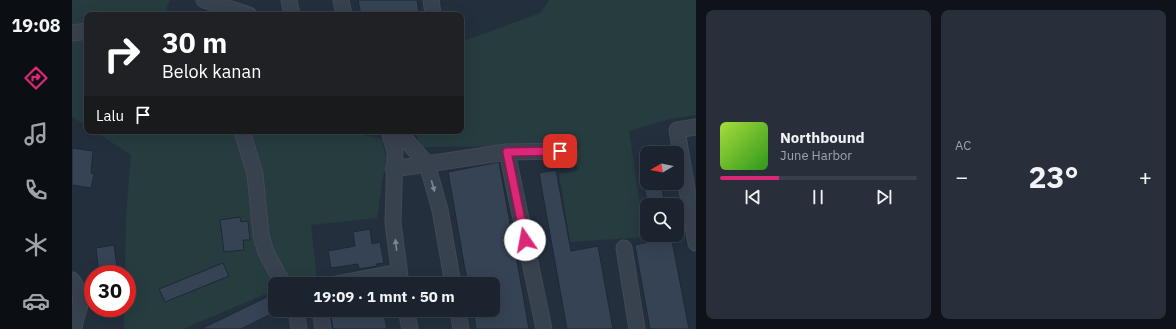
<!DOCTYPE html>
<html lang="id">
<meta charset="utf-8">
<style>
:root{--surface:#1b232e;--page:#282f3a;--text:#f1f3f6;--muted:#a0a4aa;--line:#39404a;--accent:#db2777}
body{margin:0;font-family:"IBM Plex Sans",sans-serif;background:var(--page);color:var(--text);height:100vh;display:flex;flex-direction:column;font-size:15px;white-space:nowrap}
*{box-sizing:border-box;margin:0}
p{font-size:13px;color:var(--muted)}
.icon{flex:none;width:22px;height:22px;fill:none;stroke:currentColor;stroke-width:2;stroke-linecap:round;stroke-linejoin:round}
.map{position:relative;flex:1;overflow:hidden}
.drawer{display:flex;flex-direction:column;gap:10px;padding:10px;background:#0f1319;width:480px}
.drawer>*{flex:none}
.guide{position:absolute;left:12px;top:12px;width:380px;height:122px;border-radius:8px;box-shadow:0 4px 16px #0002,0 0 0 1px var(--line);background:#202124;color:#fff;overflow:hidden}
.needle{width:26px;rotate:260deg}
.tools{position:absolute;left:568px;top:146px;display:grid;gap:8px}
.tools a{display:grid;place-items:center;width:44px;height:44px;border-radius:8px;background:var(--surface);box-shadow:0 4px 16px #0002,0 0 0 1px var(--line);font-size:20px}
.speed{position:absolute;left:12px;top:265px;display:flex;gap:8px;font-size:20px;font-weight:700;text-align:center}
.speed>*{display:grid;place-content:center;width:52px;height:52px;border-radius:50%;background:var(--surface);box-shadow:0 4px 16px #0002,0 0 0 1px var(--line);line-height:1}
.speed .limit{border:6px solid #d22;background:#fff;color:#111}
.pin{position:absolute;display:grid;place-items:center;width:34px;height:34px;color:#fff;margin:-17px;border-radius:8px;box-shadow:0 2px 6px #0006}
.me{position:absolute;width:44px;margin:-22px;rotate:348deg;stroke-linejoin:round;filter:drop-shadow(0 0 3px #0008)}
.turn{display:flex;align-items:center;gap:14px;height:84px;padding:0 12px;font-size:18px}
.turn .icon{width:52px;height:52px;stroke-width:2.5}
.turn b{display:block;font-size:28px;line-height:34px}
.then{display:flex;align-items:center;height:38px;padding:0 12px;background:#0003;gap:8px;font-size:15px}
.big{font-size:30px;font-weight:700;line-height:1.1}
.drawer .card{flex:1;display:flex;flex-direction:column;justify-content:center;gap:6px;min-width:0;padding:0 14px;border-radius:8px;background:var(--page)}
.song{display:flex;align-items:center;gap:12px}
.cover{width:48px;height:48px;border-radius:6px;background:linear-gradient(135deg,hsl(80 70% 55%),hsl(110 70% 35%))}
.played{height:4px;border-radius:2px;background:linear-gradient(90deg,var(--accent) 30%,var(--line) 30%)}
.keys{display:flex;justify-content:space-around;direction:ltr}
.heat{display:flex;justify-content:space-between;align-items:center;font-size:22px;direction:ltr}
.drawer .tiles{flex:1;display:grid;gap:10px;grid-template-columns:repeat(2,1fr)}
.trip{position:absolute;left:196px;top:277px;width:232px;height:40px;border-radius:8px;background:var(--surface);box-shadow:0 4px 16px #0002,0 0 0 1px var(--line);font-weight:700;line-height:40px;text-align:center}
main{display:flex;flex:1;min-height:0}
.tab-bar{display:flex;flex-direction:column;width:72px;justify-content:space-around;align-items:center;background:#0b0e12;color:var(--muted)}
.tab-bar .icon{width:28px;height:28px}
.tab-bar .on{color:var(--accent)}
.tab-bar b{font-size:18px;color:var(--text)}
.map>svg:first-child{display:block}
.green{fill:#263c3f}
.building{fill:#364354;stroke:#1f2835}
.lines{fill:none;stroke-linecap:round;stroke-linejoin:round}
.street-casing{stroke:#414a57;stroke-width:17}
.street{stroke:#38414e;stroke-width:15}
.oneway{fill:#7c8592}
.route-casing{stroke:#8e194d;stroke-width:10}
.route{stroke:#db2777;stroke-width:7}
</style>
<main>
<nav class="tab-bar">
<b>19:08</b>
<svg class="icon on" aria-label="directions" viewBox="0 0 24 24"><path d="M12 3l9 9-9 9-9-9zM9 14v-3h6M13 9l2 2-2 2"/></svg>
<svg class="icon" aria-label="music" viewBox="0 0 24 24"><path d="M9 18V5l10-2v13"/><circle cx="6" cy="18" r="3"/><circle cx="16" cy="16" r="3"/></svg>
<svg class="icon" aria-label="phone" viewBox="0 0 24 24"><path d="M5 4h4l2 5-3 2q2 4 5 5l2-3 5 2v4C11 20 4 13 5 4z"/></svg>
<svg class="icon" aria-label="climate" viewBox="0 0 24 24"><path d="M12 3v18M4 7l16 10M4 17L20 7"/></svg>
<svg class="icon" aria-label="car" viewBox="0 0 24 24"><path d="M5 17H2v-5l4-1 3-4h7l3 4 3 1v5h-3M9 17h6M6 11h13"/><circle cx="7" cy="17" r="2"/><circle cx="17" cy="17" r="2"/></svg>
</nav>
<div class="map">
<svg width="624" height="329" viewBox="0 0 624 329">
<rect width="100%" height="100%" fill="#242f3e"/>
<g class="green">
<polygon points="0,0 98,0 92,15 15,15 15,126 0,117"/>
<polygon points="477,0 624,0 624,115 598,119 557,131 573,237 498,242 487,174 506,170 499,146 346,147 345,131 389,131 389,42 468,13"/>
<path d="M22,131H271L310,139L314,158L305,218L239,225L245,279C230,280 217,284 203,284V290L111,329H52V308H55V274H53L54,215L59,155Z"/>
</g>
<g class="building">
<polygon points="286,0 345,0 347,12 332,15 289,15"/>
<polygon points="0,148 21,151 19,173 22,174 19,188 0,185"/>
<polygon points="427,162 452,300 457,329 404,329 401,310 421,310 421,284 396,284 392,264 376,172"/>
<polygon points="484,170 499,251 526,246 541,329 495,329 467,173"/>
<polygon points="571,183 589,183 593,205 576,205"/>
<polygon points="168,217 169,222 176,221 178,240 171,240 172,250 152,252 148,220"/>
<polygon points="298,229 300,244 308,242 312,263 304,264 305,266 287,269 286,264 259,268 256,251 283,246 281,232"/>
<polygon points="581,235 599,235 617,329 578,329 563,245 582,241"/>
<polygon points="42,245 46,274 27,274 24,248"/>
<polygon points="151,263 157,276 93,302 87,289"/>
<polygon points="203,293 203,312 169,329 129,329"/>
<polygon points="258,310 289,310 290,314 311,310 315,329 261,329"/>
</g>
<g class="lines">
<g class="street-casing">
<g id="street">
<polyline points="132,0 177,15"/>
<polyline points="217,0 220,15"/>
<polyline points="269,0 272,15"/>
<polyline points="359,0 361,14"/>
<polyline points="0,33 15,31"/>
<polyline points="624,127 605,130 624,243"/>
<polyline points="170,131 183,174 189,235 194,252 211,284"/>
<polyline points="317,131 323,152 321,223 329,284"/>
<polyline points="326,131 355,164 368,210 381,284"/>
<polyline points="435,152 472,329"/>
<polyline points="321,169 435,152 488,151 498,154"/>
<polyline points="552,248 565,329"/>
<path d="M0,280C17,304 4,306 2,329"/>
<polyline points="264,284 327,272"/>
<polyline points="224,310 227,329"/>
<polyline points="248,310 251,329"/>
<polyline points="334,310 338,329"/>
<polyline points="386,310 389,329"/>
</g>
</g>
<use href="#street" class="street"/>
</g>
<defs><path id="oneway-solid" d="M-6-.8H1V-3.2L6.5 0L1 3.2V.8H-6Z"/></defs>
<g class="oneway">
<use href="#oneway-solid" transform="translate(361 186) rotate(74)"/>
<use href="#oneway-solid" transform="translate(324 245) rotate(-97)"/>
</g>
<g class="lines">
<g class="route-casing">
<polyline id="route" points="453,240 435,152 488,151"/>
</g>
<use href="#route" class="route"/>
</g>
</svg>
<div class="tools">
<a><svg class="needle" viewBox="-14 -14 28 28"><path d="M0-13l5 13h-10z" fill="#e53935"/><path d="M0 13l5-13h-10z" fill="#a0a4aa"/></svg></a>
<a><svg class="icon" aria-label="search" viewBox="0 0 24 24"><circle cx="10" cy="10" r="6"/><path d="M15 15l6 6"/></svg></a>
</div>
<div class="speed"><div class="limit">30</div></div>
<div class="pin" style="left:488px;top:151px;background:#d93025"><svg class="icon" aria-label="arrive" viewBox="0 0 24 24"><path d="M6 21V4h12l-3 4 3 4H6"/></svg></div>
<svg class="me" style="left:453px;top:240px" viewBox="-20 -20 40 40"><circle r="19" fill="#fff"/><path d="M0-13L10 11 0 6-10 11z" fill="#db2777"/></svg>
<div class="trip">19:09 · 1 mnt · 50 m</div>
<div class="guide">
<div class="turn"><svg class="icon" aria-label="right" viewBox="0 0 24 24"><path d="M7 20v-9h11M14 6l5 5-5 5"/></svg><div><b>30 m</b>Belok kanan</div></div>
<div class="then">Lalu<svg class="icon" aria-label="arrive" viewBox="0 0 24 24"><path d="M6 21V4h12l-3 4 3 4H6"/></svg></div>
</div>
</div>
<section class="drawer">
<div class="tiles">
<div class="card">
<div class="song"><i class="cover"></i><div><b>Northbound</b><p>June Harbor</p></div></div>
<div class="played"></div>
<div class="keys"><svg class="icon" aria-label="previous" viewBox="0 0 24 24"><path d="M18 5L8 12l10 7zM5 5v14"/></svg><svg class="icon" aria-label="pause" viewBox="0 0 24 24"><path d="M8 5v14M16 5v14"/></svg><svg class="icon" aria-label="next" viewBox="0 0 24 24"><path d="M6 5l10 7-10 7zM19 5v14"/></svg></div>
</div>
<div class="card"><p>AC</p>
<div class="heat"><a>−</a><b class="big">23°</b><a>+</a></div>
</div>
</div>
</section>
</main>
